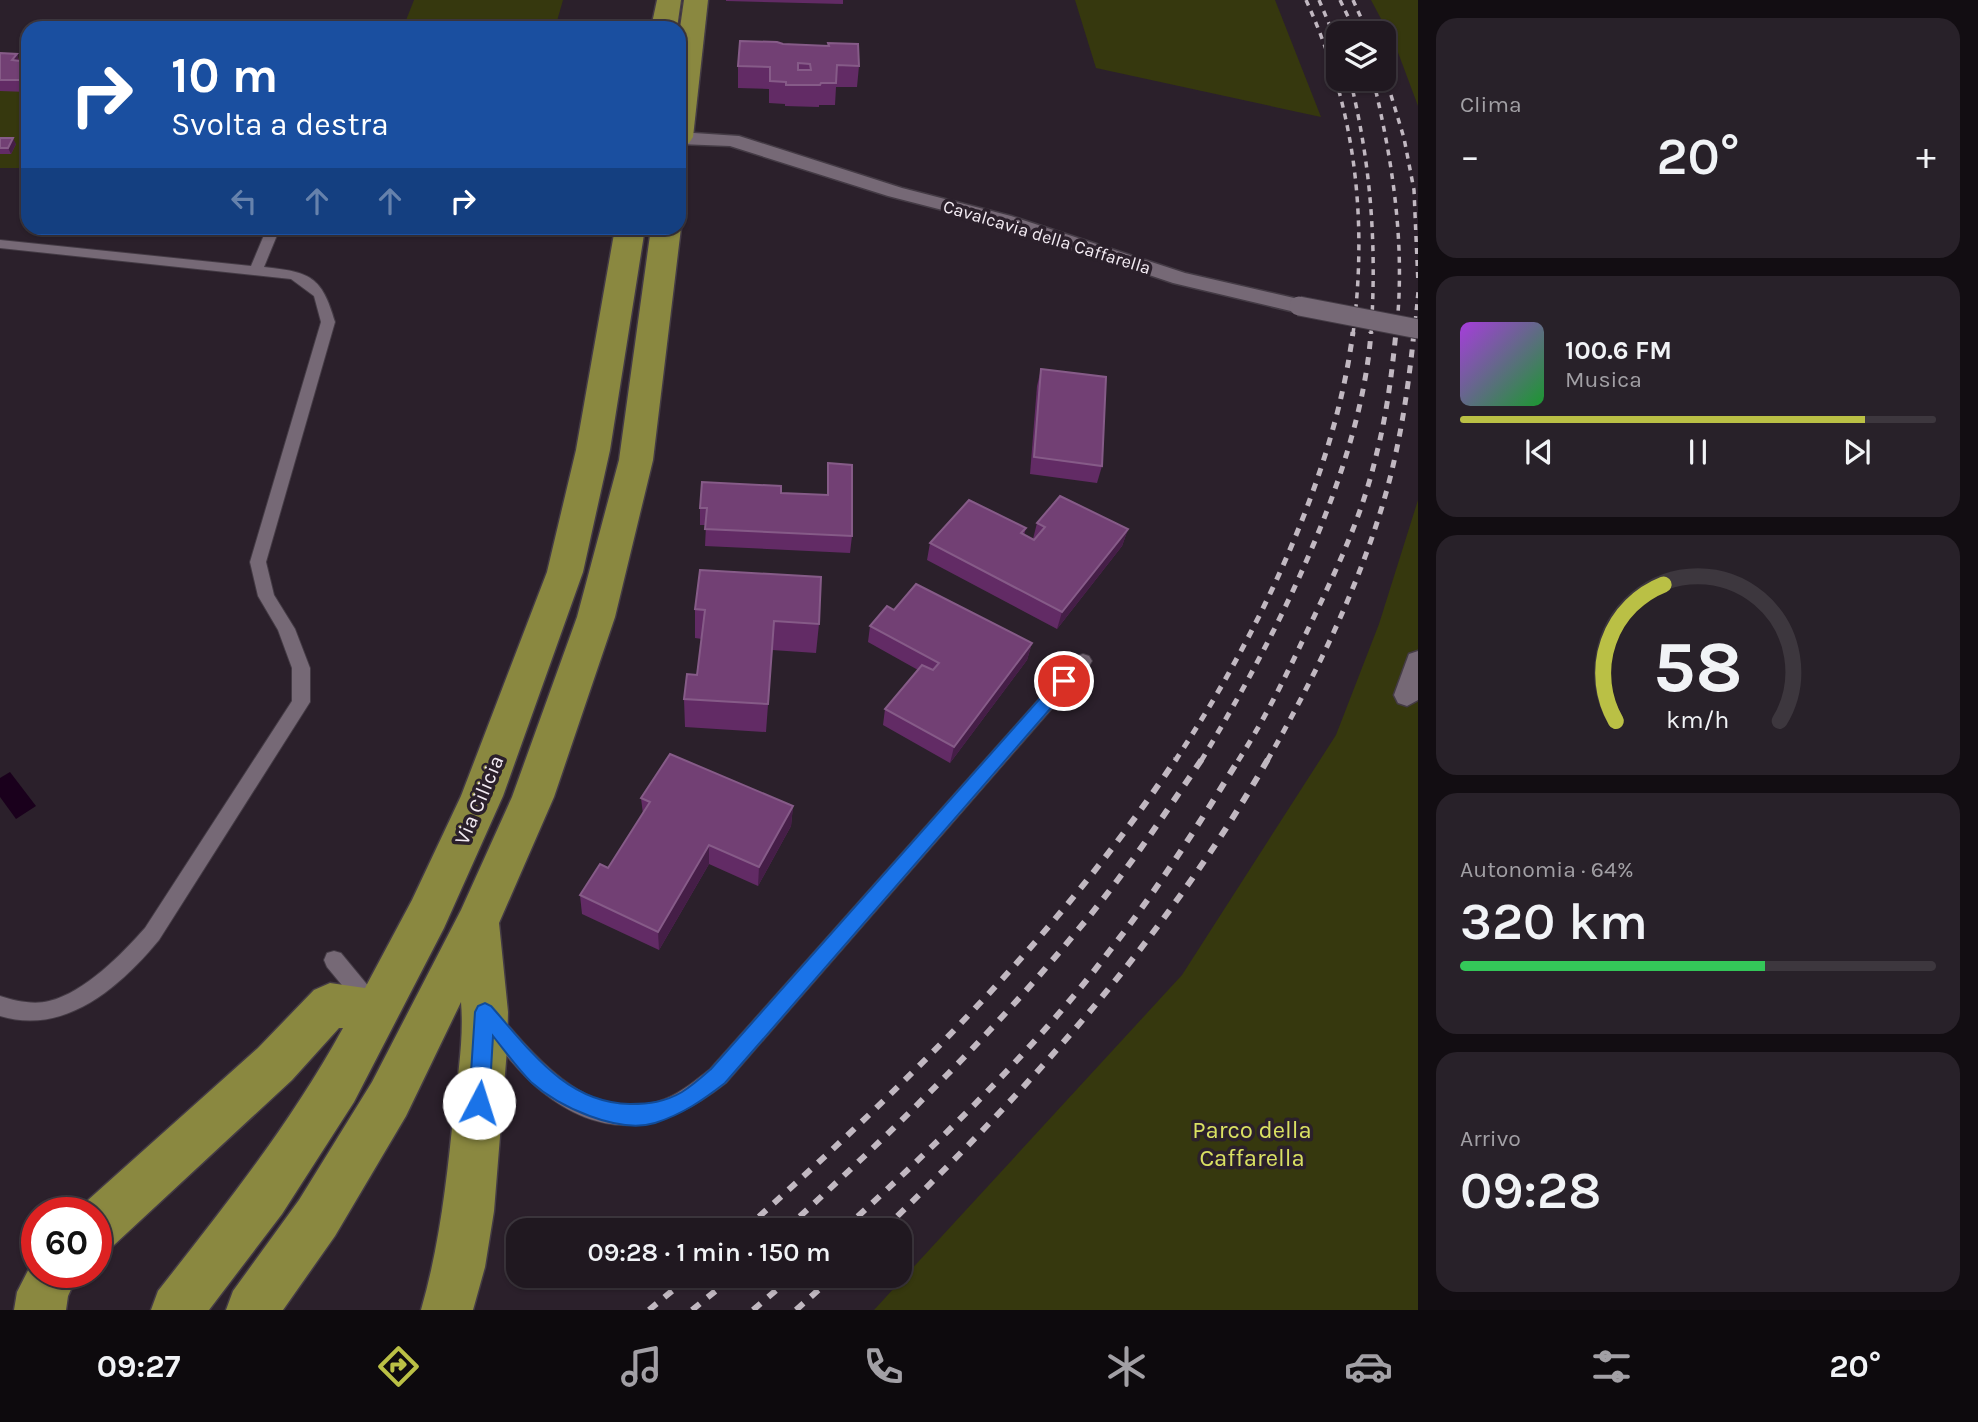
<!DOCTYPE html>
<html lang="it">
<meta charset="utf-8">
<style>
:root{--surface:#201820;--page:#282129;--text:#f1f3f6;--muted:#a2a0a5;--line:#3d373e;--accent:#bac045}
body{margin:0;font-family:Karla,sans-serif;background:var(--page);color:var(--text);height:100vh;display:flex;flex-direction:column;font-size:26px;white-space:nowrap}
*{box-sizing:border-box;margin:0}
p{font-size:23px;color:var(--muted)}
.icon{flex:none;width:38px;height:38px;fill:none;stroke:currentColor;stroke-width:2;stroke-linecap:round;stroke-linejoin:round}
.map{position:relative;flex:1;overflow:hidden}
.panel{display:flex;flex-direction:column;gap:18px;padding:18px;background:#120d12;width:560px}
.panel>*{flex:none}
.hud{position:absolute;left:21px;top:21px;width:665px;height:214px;border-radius:21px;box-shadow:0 2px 5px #0004,0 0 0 2px var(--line);background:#1a4fa0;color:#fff;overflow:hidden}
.buttons{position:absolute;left:1326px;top:21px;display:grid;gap:14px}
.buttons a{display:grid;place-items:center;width:70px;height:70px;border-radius:14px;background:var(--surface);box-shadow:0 2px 5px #0004,0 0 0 2px var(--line);font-size:35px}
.speed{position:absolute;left:21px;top:1197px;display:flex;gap:14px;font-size:35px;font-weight:700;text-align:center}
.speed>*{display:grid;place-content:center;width:91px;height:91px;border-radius:50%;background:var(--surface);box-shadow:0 2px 5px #0004,0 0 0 2px var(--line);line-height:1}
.speed .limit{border:10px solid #d22;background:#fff;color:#111}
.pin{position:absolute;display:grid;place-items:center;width:60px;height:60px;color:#fff;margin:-30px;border:4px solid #fff;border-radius:50%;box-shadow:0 2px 7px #0007}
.me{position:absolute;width:77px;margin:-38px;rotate:5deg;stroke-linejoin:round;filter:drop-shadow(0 0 5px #0008)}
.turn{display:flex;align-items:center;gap:24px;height:147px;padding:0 35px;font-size:32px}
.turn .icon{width:91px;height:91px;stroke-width:2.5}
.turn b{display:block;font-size:49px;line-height:60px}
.lanes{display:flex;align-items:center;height:66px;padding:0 35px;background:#0003;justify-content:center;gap:35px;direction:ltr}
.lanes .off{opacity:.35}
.big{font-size:52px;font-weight:600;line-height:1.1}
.panel .card{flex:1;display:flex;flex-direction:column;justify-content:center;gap:10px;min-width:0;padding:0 24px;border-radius:21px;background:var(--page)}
.panel .dial{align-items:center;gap:0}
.dial svg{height:182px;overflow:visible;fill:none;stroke:var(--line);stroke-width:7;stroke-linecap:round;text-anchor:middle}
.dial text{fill:var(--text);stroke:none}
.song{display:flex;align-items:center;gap:21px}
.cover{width:84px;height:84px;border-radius:10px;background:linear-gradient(135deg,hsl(280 70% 55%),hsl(130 70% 35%))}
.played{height:7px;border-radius:4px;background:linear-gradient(90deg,var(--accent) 85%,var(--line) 85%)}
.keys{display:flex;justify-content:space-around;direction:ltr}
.heat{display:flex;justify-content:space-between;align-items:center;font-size:38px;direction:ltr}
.charge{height:10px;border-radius:5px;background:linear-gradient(90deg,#34c759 64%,var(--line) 0)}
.trip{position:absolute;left:506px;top:1218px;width:406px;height:70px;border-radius:21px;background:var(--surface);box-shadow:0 2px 5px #0004,0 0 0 2px var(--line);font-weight:600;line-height:70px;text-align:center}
.tab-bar{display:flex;height:112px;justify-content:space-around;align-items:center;background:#0d0a0d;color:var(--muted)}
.tab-bar .icon{width:49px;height:49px}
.tab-bar .current{color:var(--accent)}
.tab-bar b{font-size:32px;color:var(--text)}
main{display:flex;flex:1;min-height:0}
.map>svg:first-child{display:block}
.green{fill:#36380e}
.water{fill:#1a001c}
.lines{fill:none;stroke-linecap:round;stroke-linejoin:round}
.service-casing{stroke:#443b45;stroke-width:2}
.pedestrian-casing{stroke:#443b45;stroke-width:3}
.primary-casing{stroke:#443b45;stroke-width:3}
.service{fill:#766976;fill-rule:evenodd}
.pedestrian{fill:#766976;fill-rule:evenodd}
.primary{fill:#8a8840;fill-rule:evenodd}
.rail-far2{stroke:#c1b8c1;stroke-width:3.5;stroke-dasharray:6 6;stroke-linecap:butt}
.rail-far1{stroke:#c1b8c1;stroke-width:5;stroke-dasharray:8 8;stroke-linecap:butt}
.rail{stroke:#c1b8c1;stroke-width:6;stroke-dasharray:10 10;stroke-linecap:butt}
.pedestrian-bridge-casing{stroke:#443b45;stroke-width:21;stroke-linecap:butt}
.pedestrian-bridge{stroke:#766976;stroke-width:19}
.wall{fill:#622b65}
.shaded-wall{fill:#451e47}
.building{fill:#724074;stroke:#865b88;stroke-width:2;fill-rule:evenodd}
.route{fill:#1a73e8;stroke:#114b97;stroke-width:2}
.labels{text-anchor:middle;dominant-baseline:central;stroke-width:7;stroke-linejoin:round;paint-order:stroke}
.far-street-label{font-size:18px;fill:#f3ebf3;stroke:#2b202b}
.street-label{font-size:21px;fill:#f3ebf3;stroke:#2b202b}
.near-park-label{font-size:24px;fill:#d9e062;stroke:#2b202b}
</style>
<main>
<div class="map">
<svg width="1418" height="1310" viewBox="0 0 1418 1310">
<rect width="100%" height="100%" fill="#2b202b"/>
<g class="green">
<polygon points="414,0 563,0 555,28 403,28"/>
<polygon points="1075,0 1275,0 1321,117 1096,68"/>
<polygon points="1371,0 1418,0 1418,106 1396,47"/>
<polygon points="15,57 28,58 28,168 0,168 0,71"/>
<polygon points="1418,500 1418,1310 874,1310 1182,975 1336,735 1379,624"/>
</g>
<polygon class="water" points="10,772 36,806 16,819 0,797 0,778"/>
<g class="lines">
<g class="service-casing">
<g id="service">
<path d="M267,228H280L264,267C310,272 322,276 335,322L266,562L274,595L295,629L310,668V702L159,940C120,987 65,1036 0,1016V996C15,1001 34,1005 49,1001C84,993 123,953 145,928L292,701V668L278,630L258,596L250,562L321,322L314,296L291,279L0,248V240L251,266Z"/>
<path d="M1083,654L1089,656L1092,661L1089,666L726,1083C664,1132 606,1143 541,1091C519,1073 501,1049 484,1027L480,1020L484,1013L491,1010L498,1013C538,1060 594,1128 665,1099C682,1092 696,1080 710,1069L1077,656Z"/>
<polygon points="334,951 341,953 379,999 382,1006 379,1013 372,1016 365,1013 327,967 324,960 327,953"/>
</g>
</g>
<g class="pedestrian-casing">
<g id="pedestrian">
<polygon points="679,132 739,136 902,188 1011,216 1185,273 1307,301 1310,306 1307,311 1299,313 1173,283 997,224 888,196 730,146 679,144"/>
<polygon points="1418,651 1418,700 1407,706 1398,703 1394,695 1409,654"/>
</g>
</g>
<g class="primary-casing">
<g id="primary">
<polygon points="657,0 681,0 677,28 651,28"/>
<polygon points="684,0 708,0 693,137 689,143 679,145 679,35"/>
<path d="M679,225L681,228L653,460L615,617L554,797L499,923L508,1012L507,1049L494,1211L485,1267L473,1310H421C440,1244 447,1178 454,1109C458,1074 464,1037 461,1002L406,1116L335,1236L283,1310H226L233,1291L299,1200L372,1082L461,910L512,797L577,617L619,460L651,228Z"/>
<path d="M615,228H645L610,450L583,572L503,796L444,928L354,1102L282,1214L209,1310H151L158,1291C224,1207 291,1123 343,1028H339L292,1080L114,1245L96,1252V1213H77L78,1209L258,1048L314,990L330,983L365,988L412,900L461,796L547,572L576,450Z"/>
<polygon points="37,1253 37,1272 79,1272 68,1296 66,1310 14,1310 17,1292"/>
</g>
</g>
<use href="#service" class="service"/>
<use href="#pedestrian" class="pedestrian"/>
<use href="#primary" class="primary"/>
<g class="rail-far2">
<path d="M1306,0C1355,107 1368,217 1353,334"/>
<polyline points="1319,0 1339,47"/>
<polyline points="1340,0 1356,33"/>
<polyline points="1353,0 1368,33"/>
<polyline points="1384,72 1404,138 1414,190 1418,284"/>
<path d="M1350,79C1371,164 1377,246 1371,334"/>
<path d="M1373,79C1393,162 1406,248 1396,334"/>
<polyline points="1414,334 1418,292"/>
</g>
<g class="rail-far1">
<path d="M1175,761C1256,639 1334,479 1353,332"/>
<path d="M1201,761C1273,642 1361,472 1371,332"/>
<path d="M1238,761C1266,717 1288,672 1310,625C1337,569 1363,514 1377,452C1387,413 1392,372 1396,332"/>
<path d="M1267,761C1312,682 1354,597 1381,510C1399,452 1408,392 1414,332"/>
</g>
<g class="rail">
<path d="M744,1230C904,1087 1056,939 1176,759"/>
<path d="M785,1230C888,1136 988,1039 1077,931C1123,877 1162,818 1202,759"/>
<path d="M843,1230C938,1143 1033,1052 1111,949C1158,889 1199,824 1239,759"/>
<path d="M883,1230C1030,1088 1166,938 1268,759"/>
<polyline points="649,1310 690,1276"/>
<polyline points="692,1310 734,1276"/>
<polyline points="753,1310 793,1276"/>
<polyline points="796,1310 834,1276"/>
</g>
<g class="pedestrian-bridge-casing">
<polyline id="pedestrian-bridge" points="1299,306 1418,329"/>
</g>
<use href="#pedestrian-bridge" class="pedestrian-bridge"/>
</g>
<g class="wall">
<polygon points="726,0 843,0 843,4 726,1"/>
<polygon points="828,43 859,66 857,87 836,87 835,105 819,105 819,107 785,106 785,104 769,103 769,89 738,88 738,66 783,44 828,46"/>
<polygon points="0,53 17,54 19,61 28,62 28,92 0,91"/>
<polygon points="0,138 16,144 11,154 0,154"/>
<polygon points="1041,369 1102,466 1097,483 1030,474 1037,386"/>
<polygon points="828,463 852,536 850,553 705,546 706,525 700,525 700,508 781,493 827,495"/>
<polygon points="1037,523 1128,529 1122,546 1057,629 927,560 930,543 1026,528 1024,535 1033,539"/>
<polygon points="695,609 819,624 816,653 772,650 766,732 685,727 684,699 697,675 702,639 695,638"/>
<polygon points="894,610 1032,643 1027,660 950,763 883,725 885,709 918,670 868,642 870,626"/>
<polygon points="641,798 793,806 791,826 758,886 709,864 659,950 582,914 580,895 608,868 643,814"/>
</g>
<g class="shaded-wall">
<polygon points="17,54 21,66 12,60"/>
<polygon points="13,138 16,144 11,154 8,148"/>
<polygon points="1128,529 1122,546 1057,629 1062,612"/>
<polygon points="1032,643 1027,660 950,763 954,747"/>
<polygon points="793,806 791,826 758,886 759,867"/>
<polygon points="709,845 709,864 659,950 658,932"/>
</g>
<g class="building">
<path d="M740,41L777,42L783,44L829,46L828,43L858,44L859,66L837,65L836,83H821L820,85H786V82L770,81V67L738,66ZM798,63L810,64L811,70H798Z"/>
<polygon points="0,53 17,54 12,60 28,62 28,67 26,71 28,71 28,78 26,80 0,80"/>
<polygon points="0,138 13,138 8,148 0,148"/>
<polygon points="1041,369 1106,377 1102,466 1034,457"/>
<polygon points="828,463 852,465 852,536 705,529 707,508 700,508 702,482 781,486 781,493 828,495"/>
<polygon points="1060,496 1128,529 1062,612 930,543 969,500 1026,528 1021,533 1034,540 1045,527 1037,523"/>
<polygon points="700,570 821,577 819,624 774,621 768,704 684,699 687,674 697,675 705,610 695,609"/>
<polygon points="916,584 1032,643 954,747 885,709 922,665 933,670 939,663 870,626 887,606 894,610"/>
<polygon points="670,754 793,806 759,867 709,845 658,932 580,895 600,864 608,868 650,802 641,798"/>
</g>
<path class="route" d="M1064,675L1070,677L1072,681L1070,686L725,1083C703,1100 683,1114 655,1123C618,1134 559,1107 531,1082C517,1068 505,1051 493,1036L489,1103L486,1110L479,1113L472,1110L469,1103L475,1012L478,1006L485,1003L491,1006C530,1050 566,1103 630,1104C649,1104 665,1102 682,1092C692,1086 702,1077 711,1069L1059,677Z"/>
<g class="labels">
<g class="far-street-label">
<text transform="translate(1047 237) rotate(17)">Cavalcavia della Caffarella</text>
</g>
<g class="street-label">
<text transform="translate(479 800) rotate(-67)">Via Cilicia</text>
</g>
<g class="near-park-label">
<text x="1252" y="1130">Parco della<tspan x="1252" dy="28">Caffarella</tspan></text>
</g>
</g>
</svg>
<div class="buttons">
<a><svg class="icon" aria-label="layers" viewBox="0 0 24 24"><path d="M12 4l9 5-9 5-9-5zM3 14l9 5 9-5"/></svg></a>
</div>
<div class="speed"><div class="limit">60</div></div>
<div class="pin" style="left:1064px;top:681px;background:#d93025"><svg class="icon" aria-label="arrive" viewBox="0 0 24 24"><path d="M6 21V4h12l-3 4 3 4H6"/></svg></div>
<svg class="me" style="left:479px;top:1103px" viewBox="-20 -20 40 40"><circle r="19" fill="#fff"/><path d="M0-13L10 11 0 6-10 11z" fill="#1a73e8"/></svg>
<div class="trip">09:28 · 1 min · 150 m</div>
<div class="hud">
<div class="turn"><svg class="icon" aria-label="right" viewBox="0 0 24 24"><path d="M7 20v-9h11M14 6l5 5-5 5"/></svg><div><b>10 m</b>Svolta a destra</div></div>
<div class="lanes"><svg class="icon off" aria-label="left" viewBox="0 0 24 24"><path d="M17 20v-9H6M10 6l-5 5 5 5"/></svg><svg class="icon off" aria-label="ahead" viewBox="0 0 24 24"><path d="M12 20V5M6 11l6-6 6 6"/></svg><svg class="icon off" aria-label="ahead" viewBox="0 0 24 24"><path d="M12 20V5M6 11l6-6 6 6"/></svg><svg class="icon" aria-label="right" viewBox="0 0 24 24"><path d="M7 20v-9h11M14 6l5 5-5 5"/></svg></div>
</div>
</div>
<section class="panel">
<div class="card"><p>Clima</p>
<div class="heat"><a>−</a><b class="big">20°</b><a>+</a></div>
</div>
<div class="card">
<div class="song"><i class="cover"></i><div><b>100.6 FM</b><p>Musica</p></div></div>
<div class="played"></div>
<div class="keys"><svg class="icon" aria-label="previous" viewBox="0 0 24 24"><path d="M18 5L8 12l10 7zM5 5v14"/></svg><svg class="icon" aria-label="pause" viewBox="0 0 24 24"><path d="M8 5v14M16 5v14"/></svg><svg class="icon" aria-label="next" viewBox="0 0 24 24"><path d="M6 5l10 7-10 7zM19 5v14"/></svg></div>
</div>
<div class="card dial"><svg viewBox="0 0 100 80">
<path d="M14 69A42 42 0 1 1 86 69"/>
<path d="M14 69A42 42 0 0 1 35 9" stroke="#bac045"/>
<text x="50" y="56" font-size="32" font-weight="700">58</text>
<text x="50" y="72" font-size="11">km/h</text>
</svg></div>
<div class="card"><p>Autonomia · 64%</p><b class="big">320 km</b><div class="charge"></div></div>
<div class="card"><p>Arrivo</p><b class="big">09:28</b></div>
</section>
</main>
<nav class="tab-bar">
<b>09:27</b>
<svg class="icon current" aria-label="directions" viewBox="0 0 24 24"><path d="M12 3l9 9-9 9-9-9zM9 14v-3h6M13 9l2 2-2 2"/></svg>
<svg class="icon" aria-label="music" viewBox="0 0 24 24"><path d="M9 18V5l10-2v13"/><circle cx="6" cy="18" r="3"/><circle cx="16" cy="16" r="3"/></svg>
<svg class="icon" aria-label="phone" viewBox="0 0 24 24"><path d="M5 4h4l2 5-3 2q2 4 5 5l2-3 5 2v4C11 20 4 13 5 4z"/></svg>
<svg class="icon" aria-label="climate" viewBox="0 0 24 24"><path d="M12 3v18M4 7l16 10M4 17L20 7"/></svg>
<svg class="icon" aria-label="car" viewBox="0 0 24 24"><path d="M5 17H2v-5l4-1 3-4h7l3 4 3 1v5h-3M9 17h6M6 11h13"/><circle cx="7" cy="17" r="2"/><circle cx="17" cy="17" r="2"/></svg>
<svg class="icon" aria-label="filters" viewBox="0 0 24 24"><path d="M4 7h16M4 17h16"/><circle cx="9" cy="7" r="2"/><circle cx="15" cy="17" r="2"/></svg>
<b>20°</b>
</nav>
